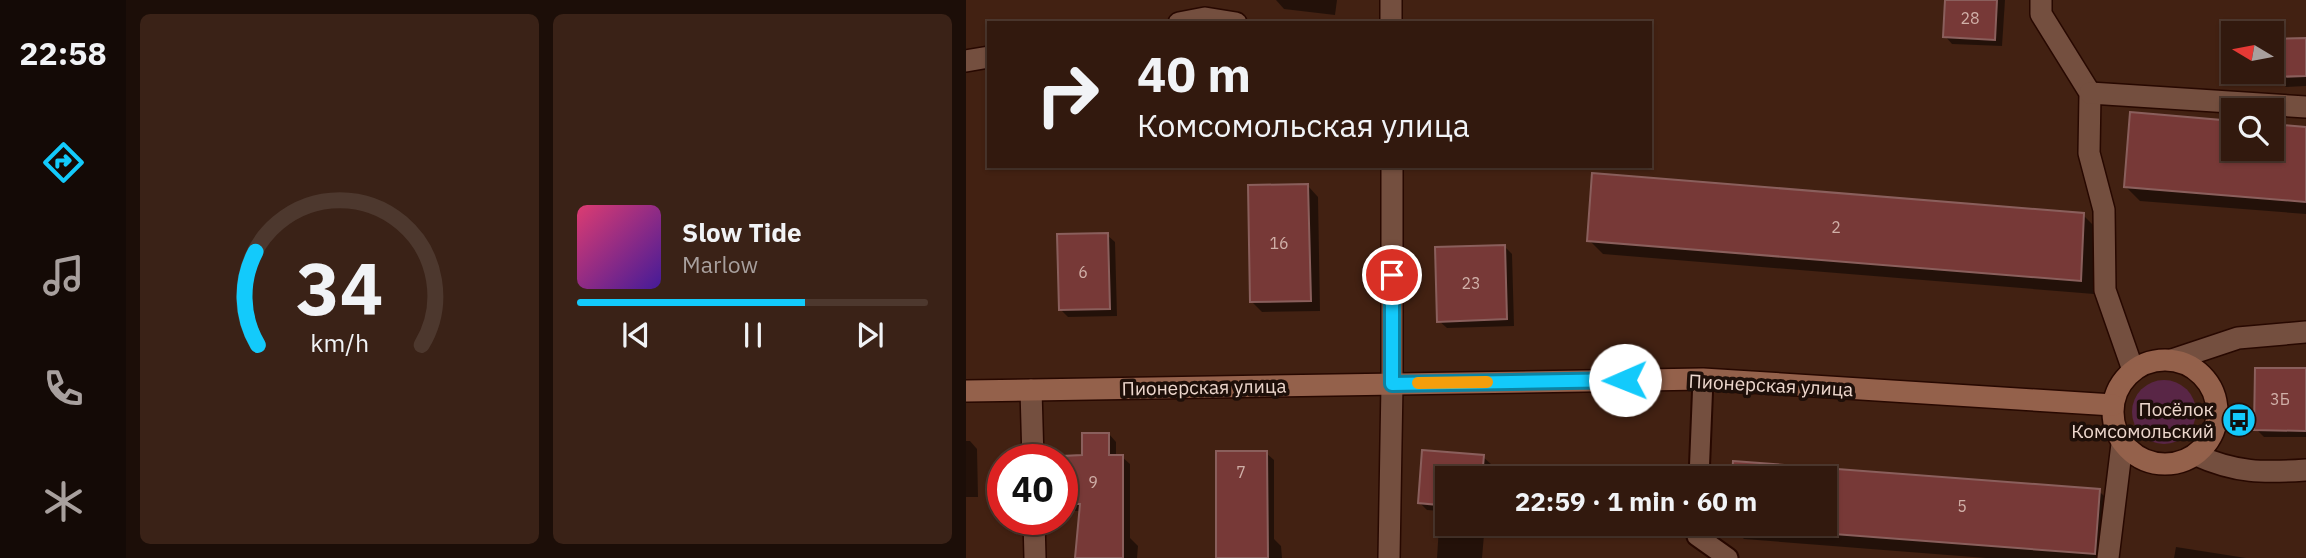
<!DOCTYPE html>
<meta charset="utf-8">
<style>
:root{--surface:#32190e;--page:#3a2217;--text:#f1f3f6;--muted:#a8a09e;--line:#4d382e;--accent:#13cafb}
body{margin:0;font-family:"IBM Plex Sans",sans-serif;background:var(--page);color:var(--text);height:100vh;display:flex;flex-direction:column;font-size:26px;white-space:nowrap}
*{box-sizing:border-box;margin:0}
p{font-size:23px;color:var(--muted)}
.icon{flex:none;width:38px;height:38px;fill:none;stroke:currentColor;stroke-width:2;stroke-linecap:round;stroke-linejoin:round}
.map{position:relative;flex:1;overflow:hidden}
.side{display:flex;flex-direction:column;gap:14px;padding:14px;background:#1c0e08;width:840px}
.side>*{flex:none}
.hud{position:absolute;left:21px;top:21px;width:665px;height:147px;border-radius:0px;box-shadow:0 2px 5px #0004,0 0 0 2px var(--line);background:#32190e;color:var(--text);overflow:hidden}
.needle{width:46px;rotate:280deg}
.fabs{position:absolute;left:1255px;top:21px;display:grid;gap:14px}
.fabs a{display:grid;place-items:center;width:63px;height:63px;border-radius:0px;background:var(--surface);box-shadow:0 2px 5px #0004,0 0 0 2px var(--line);font-size:35px}
.speed{position:absolute;left:21px;top:444px;display:flex;gap:14px;font-size:35px;font-weight:700;text-align:center}
.speed>*{display:grid;place-content:center;width:91px;height:91px;border-radius:50%;background:var(--surface);box-shadow:0 2px 5px #0004,0 0 0 2px var(--line);line-height:1}
.speed .limit{border:10px solid #d22;background:#fff;color:#111}
.pin{position:absolute;display:grid;place-items:center;width:60px;height:60px;color:#fff;margin:-30px;border:4px solid #fff;border-radius:50%;box-shadow:0 2px 7px #0007}
.me{position:absolute;width:77px;margin:-38px;rotate:269deg;stroke-linejoin:round;filter:drop-shadow(0 0 5px #0008)}
.turn{display:flex;align-items:center;gap:24px;height:147px;padding:0 35px;font-size:32px}
.turn .icon{width:91px;height:91px;stroke-width:2.5}
.turn b{display:block;font-size:49px;line-height:60px}
.side .card{flex:1;display:flex;flex-direction:column;justify-content:center;gap:10px;min-width:0;padding:0 24px;border-radius:10px;background:var(--page)}
.side .dial{align-items:center;gap:0}
.dial svg{height:182px;overflow:visible;fill:none;stroke:var(--line);stroke-width:7;stroke-linecap:round;text-anchor:middle}
.dial text{fill:var(--text);stroke:none}
.song{display:flex;align-items:center;gap:21px}
.cover{width:84px;height:84px;border-radius:10px;background:linear-gradient(135deg,hsl(340 70% 55%),hsl(260 70% 35%))}
.played{height:7px;border-radius:4px;background:linear-gradient(90deg,var(--accent) 65%,var(--line) 65%)}
.keys{display:flex;justify-content:space-around;direction:ltr}
.side .tiles{flex:1;display:grid;gap:14px;grid-template-columns:repeat(2,1fr)}
.trip{position:absolute;left:469px;top:466px;width:402px;height:70px;border-radius:0px;background:var(--surface);box-shadow:0 2px 5px #0004,0 0 0 2px var(--line);font-weight:700;line-height:70px;text-align:center}
main{display:flex;flex:1;min-height:0}
.menu{display:flex;flex-direction:column;width:126px;justify-content:space-around;align-items:center;background:#140a06;color:var(--muted)}
.menu .icon{width:49px;height:49px}
.menu .current{color:var(--accent)}
.menu b{font-size:32px;color:var(--text)}
.map>svg:first-child{display:block}
.green{fill:#592646}
.shadow{fill:#0007}
.building{fill:#773937;stroke:#8a5f5c;stroke-width:2}
.lines{fill:none;stroke-linecap:round;stroke-linejoin:round}
.lane-casing{stroke:#270800;stroke-width:23}
.street-casing{stroke:#270800;stroke-width:24}
.secondary-casing{stroke:#270800;stroke-width:24}
.lane{stroke:#744f3f;stroke-width:19}
.street{stroke:#744f3f;stroke-width:21}
.secondary{stroke:#94614b;stroke-width:21}
.route-casing{stroke:#0c83a3;stroke-width:18}
.route{stroke:#13cafb;stroke-width:12}
.slow{stroke:#f59e0b;stroke-width:12}
.labels{text-anchor:middle;dominant-baseline:central;stroke-width:7;stroke-linejoin:round;paint-order:stroke}
.number-label{font-size:16px;fill:#d0b0a8}
.street-label{font-size:19px;fill:#edd7cd;stroke:#1e0f09}
.poi-label{font-size:19px;fill:#edd7cd;stroke:#1e0f09;text-anchor:end}
</style>
<main>
<nav class="menu">
<b>22:58</b>
<svg class="icon current" aria-label="directions" viewBox="0 0 24 24"><path d="M12 3l9 9-9 9-9-9zM9 14v-3h6M13 9l2 2-2 2"/></svg>
<svg class="icon" aria-label="music" viewBox="0 0 24 24"><path d="M9 18V5l10-2v13"/><circle cx="6" cy="18" r="3"/><circle cx="16" cy="16" r="3"/></svg>
<svg class="icon" aria-label="phone" viewBox="0 0 24 24"><path d="M5 4h4l2 5-3 2q2 4 5 5l2-3 5 2v4C11 20 4 13 5 4z"/></svg>
<svg class="icon" aria-label="climate" viewBox="0 0 24 24"><path d="M12 3v18M4 7l16 10M4 17L20 7"/></svg>
</nav>
<section class="side">
<div class="tiles">
<div class="card dial"><svg viewBox="0 0 100 80">
<path d="M14 69A42 42 0 1 1 86 69"/>
<path d="M14 69A42 42 0 0 1 13 28" stroke="#13cafb"/>
<text x="50" y="56" font-size="32" font-weight="700">34</text>
<text x="50" y="72" font-size="11">km/h</text>
</svg></div>
<div class="card">
<div class="song"><i class="cover"></i><div><b>Slow Tide</b><p>Marlow</p></div></div>
<div class="played"></div>
<div class="keys"><svg class="icon" aria-label="previous" viewBox="0 0 24 24"><path d="M18 5L8 12l10 7zM5 5v14"/></svg><svg class="icon" aria-label="pause" viewBox="0 0 24 24"><path d="M8 5v14M16 5v14"/></svg><svg class="icon" aria-label="next" viewBox="0 0 24 24"><path d="M6 5l10 7-10 7zM19 5v14"/></svg></div>
</div>
</div>
</section>
<div class="map">
<svg width="1340" height="558" viewBox="0 0 1340 558">
<rect width="100%" height="100%" fill="#422112"/>
<circle class="green" cx="1198" cy="412" r="32"/>
<g class="shadow">
<polygon points="310,0 371,0 369,15 318,9"/>
<polygon points="981,0 1039,0 1036,46 986,44 979,36"/>
<polygon points="1309,40 1340,40 1340,86 1320,87 1309,76"/>
<polygon points="1267,122 1267,149 1306,149 1306,125 1340,128 1340,214 1174,201 1160,187"/>
<polygon points="342,186 352,197 354,311 296,312 286,302"/>
<polygon points="1117,215 1131,229 1128,294 637,254 623,240"/>
<polygon points="141,235 149,242 151,316 102,317 94,309"/>
<polygon points="538,246 546,254 548,326 481,328 473,321"/>
<polygon points="1291,369 1340,370 1340,437 1298,437 1290,429"/>
<polygon points="143,434 150,442 150,457 156,457 164,464 164,538 172,546 171,558 111,558 115,511 101,511 96,507 96,460 93,460 93,457 118,457"/>
<polygon points="0,441 4,441 11,449 12,497 0,497"/>
<polygon points="458,452 517,457 525,464 523,478 481,478 481,523 519,523 516,558 471,558 474,511 461,510 454,503"/>
<polygon points="300,453 308,460 308,539 315,546 316,558 251,558 250,542 252,542"/>
<polygon points="769,463 1133,491 1147,505 1143,558 1020,558 778,539 764,525 859,523 859,478"/>
<polygon points="1210,547 1280,558 1208,558"/>
</g>
<g class="building">
<polygon points="979,0 1031,0 1029,40 977,37"/>
<polygon points="1340,38 1340,76 1308,77 1307,39"/>
<polygon points="1164,112 1267,121 1267,149 1306,149 1306,124 1340,127 1340,202 1158,187"/>
<polygon points="626,173 1118,213 1115,281 621,241"/>
<polygon points="342,184 345,301 284,302 282,185"/>
<polygon points="142,233 144,309 93,310 91,234"/>
<polygon points="539,245 541,319 471,322 469,247"/>
<polygon points="1289,368 1340,368 1340,431 1288,430"/>
<polygon points="116,433 143,433 143,455 157,455 157,558 109,558 114,504 96,504 96,456 116,455"/>
<polygon points="456,450 518,455 516,478 481,478 481,523 513,523 512,527 471,524 472,505 452,503"/>
<polygon points="250,451 301,451 302,558 250,558"/>
<polygon points="767,461 1134,489 1129,554 762,526 763,523 859,523 859,478 766,478"/>
</g>
<g class="lines">
<g class="lane-casing">
<g id="lane">
<polyline points="733,478 737,379"/>
<polyline points="732,523 731,536 762,558"/>
</g>
</g>
<g class="street-casing">
<g id="street">
<polyline points="425,0 425,23"/>
<polyline points="1075,0 1075,14 1124,93 1123,153 1138,210 1139,290 1167,370"/>
<polyline points="213,23 239,18 270,23"/>
<polyline points="0,61 23,57"/>
<polyline points="1124,93 1340,107"/>
<polyline points="1206,360 1272,338 1340,332"/>
<polyline points="65,390 67,460"/>
<path d="M1230,455C1270,473 1297,473 1340,470"/>
<polyline points="68,520 69,558"/>
<polyline points="423,558 426,384 426,166"/>
<polyline points="1142,558 1156,444"/>
</g>
</g>
<g class="secondary-casing">
<g id="secondary">
<circle cx="1199" cy="412" r="52"/>
<polyline points="0,391 737,379 1147,405"/>
</g>
</g>
<use href="#lane" class="lane"/>
<use href="#street" class="street"/>
<use href="#secondary" class="secondary"/>
</g>
<g class="lines">
<g class="route-casing">
<polyline id="route" points="426,275 426,384 659,380"/>
</g>
<use href="#route" class="route"/>
<polyline class="slow" points="452,383 521,382"/>
</g>
<defs>
<g id="bus-disc" transform="scale(1.75)"><circle r="9.5" fill="#13cafb" stroke="#1e0f09"/><path d="M-5-6H5V4H4V6H2V4H-2V6H-4V4H-5ZM-3.5-4V0h7V-4ZM-3.5 1.2v1.5H-2V1.2ZM2 1.2v1.5H3.5V1.2Z" fill="#111"/></g>
</defs>
<g fill-rule="evenodd">
<use href="#bus-disc" x="1273" y="420"/>
</g>
<g class="labels">
<g class="number-label">
<text x="1004" y="18">28</text>
<text x="870" y="227">2</text>
<text x="313" y="243">16</text>
<text x="117" y="272">6</text>
<text x="505" y="283">23</text>
<text x="1314" y="399">3Б</text>
<text x="275" y="472">7</text>
<text x="127" y="482">9</text>
<text x="996" y="506">5</text>
</g>
<g class="street-label">
<text transform="translate(805 385) rotate(3)">Пионерская улица</text>
<text transform="translate(238 387) rotate(-1)">Пионерская улица</text>
</g>
<g class="poi-label">
<text x="1248" y="409">Посёлок<tspan x="1248" dy="22">Комсомольский</tspan></text>
</g>
</g>
</svg>
<div class="fabs">
<a><svg class="needle" viewBox="-14 -14 28 28"><path d="M0-13l5 13h-10z" fill="#e53935"/><path d="M0 13l5-13h-10z" fill="#a8a09e"/></svg></a>
<a><svg class="icon" aria-label="search" viewBox="0 0 24 24"><circle cx="10" cy="10" r="6"/><path d="M15 15l6 6"/></svg></a>
</div>
<div class="speed"><div class="limit">40</div></div>
<div class="pin" style="left:426px;top:275px;background:#d93025"><svg class="icon" aria-label="arrive" viewBox="0 0 24 24"><path d="M6 21V4h12l-3 4 3 4H6"/></svg></div>
<svg class="me" style="left:659px;top:380px" viewBox="-20 -20 40 40"><circle r="19" fill="#fff"/><path d="M0-13L10 11 0 6-10 11z" fill="#13cafb"/></svg>
<div class="trip">22:59 · 1 min · 60 m</div>
<div class="hud">
<div class="turn"><svg class="icon" aria-label="right" viewBox="0 0 24 24"><path d="M7 20v-9h11M14 6l5 5-5 5"/></svg><div><b>40 m</b>Комсомольская улица</div></div>
</div>
</div>
</main>
